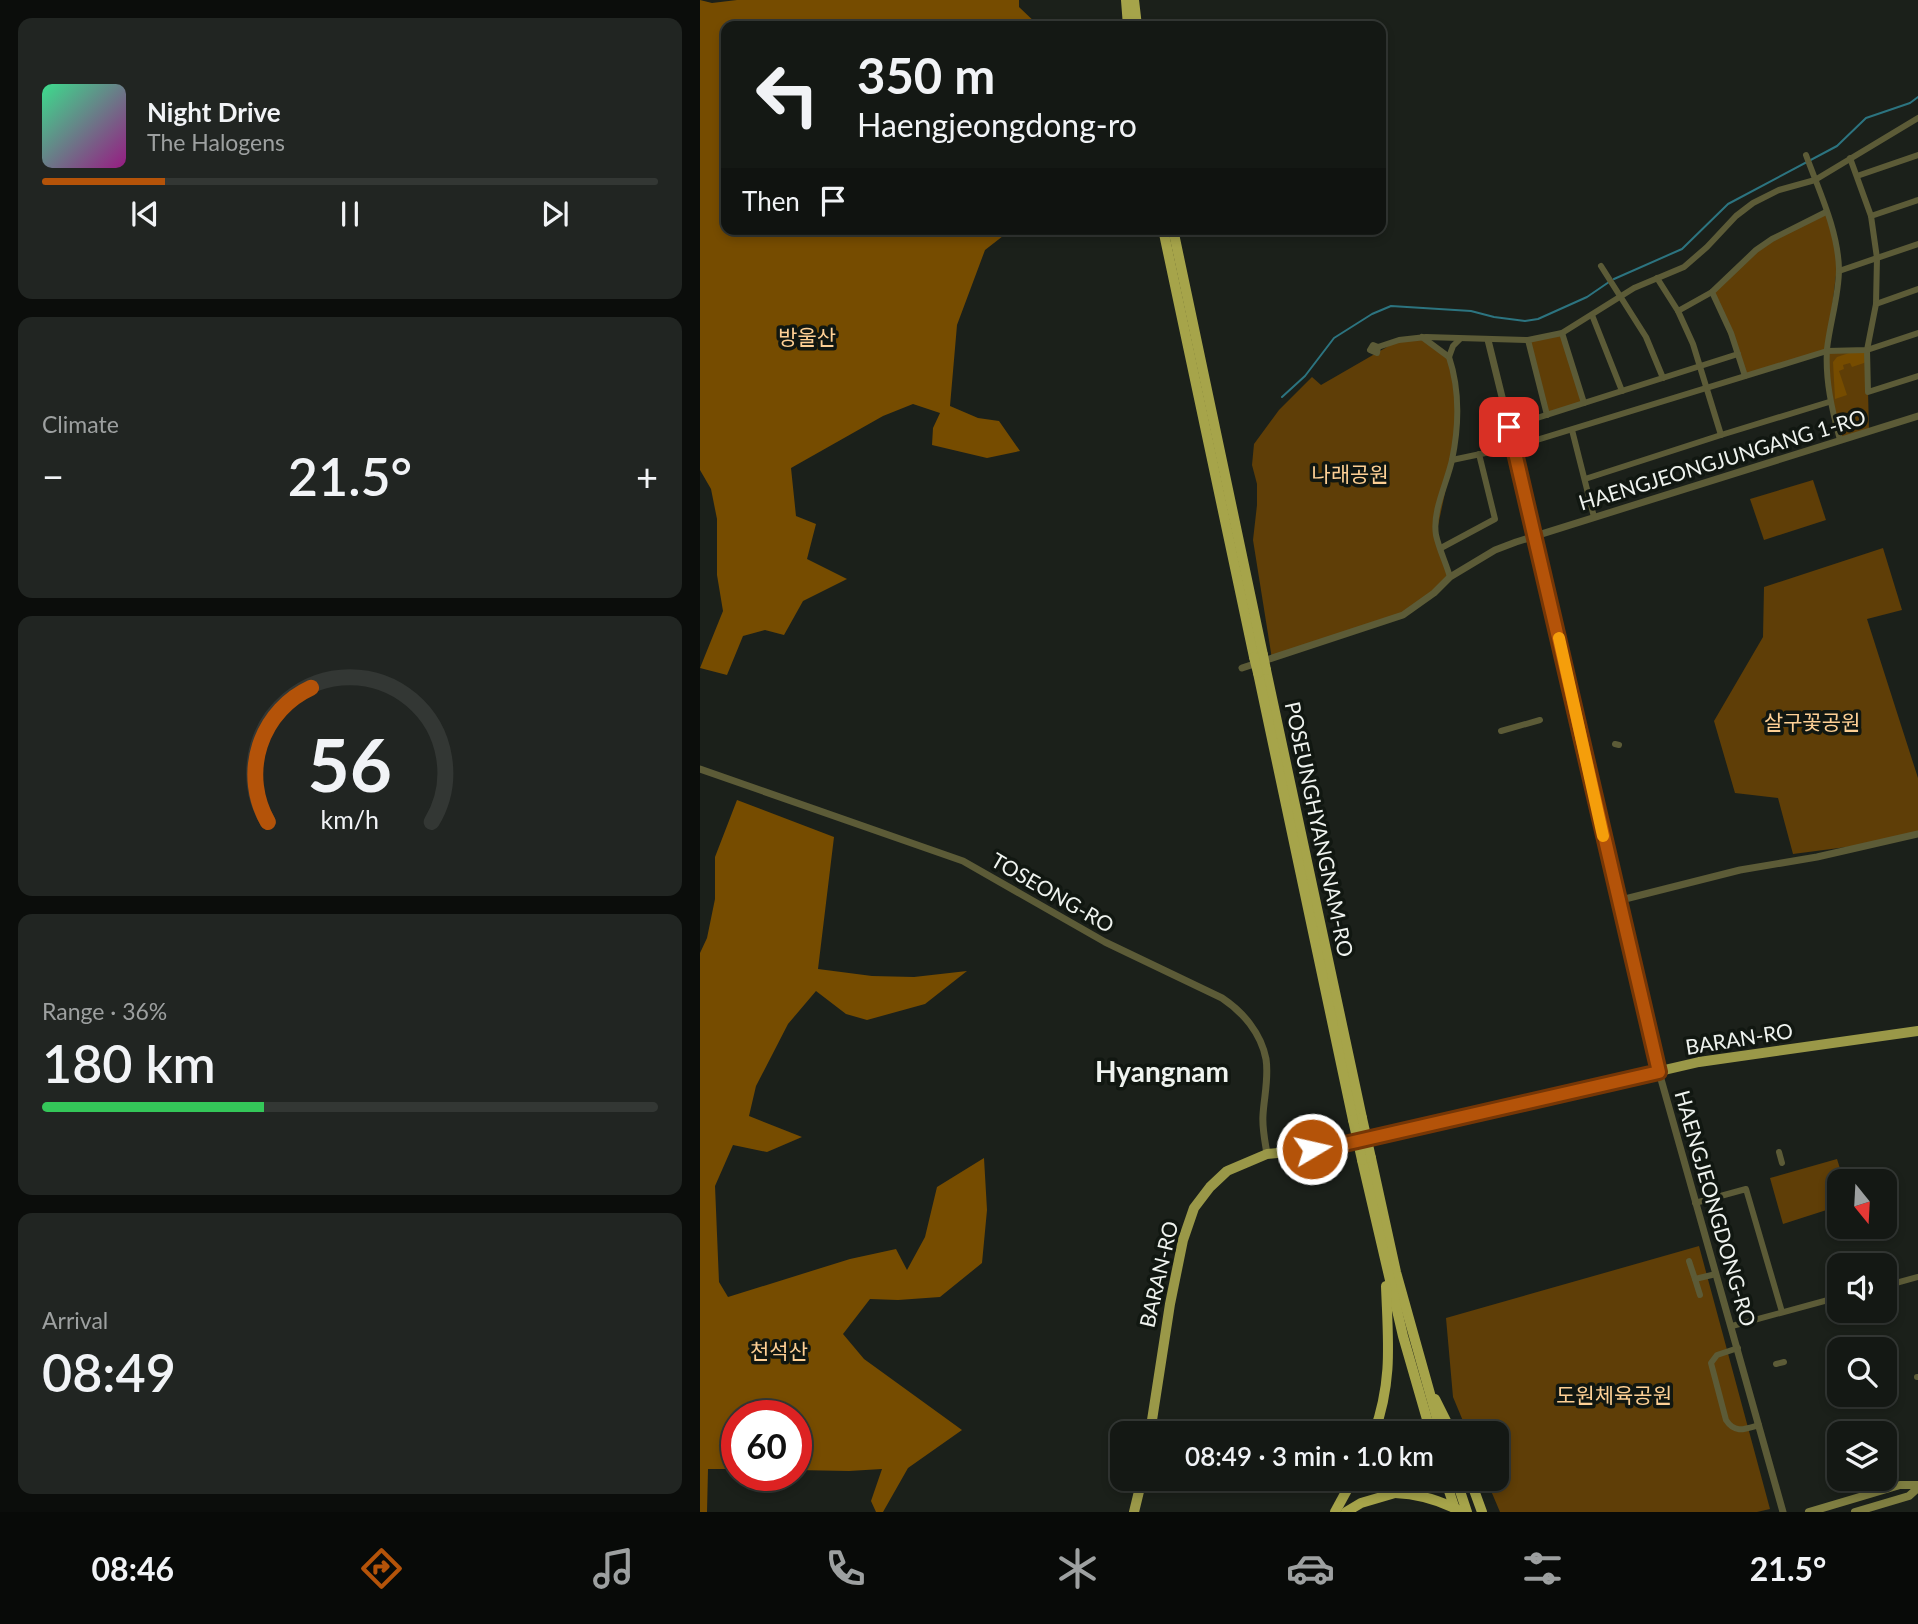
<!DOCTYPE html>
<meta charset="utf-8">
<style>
:root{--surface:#141814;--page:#212522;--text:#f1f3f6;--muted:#9da0a0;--line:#333734;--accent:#b45309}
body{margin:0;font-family:Lato,"Noto Sans KR",sans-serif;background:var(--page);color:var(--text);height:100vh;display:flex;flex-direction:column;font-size:26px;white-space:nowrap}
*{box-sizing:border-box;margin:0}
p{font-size:23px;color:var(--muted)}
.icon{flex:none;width:38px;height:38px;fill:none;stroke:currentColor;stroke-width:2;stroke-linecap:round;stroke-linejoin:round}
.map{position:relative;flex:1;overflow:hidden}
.side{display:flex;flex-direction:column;gap:18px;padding:18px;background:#0b0d0b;width:700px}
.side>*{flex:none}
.banner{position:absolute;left:21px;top:21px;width:665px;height:214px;border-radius:14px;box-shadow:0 4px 10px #0003,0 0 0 2px var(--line);background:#141814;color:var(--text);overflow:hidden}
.needle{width:46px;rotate:162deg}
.tools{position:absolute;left:1127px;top:1169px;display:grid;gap:14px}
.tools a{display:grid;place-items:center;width:70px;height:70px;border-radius:14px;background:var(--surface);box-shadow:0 4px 10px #0003,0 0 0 2px var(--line);font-size:35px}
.speed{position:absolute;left:21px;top:1400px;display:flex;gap:14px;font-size:35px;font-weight:700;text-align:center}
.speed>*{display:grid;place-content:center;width:91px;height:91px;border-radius:50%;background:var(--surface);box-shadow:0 4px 10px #0003,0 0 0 2px var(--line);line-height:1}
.speed .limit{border:10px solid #d22;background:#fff;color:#111}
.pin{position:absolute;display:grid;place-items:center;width:60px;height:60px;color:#fff;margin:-30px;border-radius:14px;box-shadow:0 4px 10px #0006}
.me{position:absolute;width:77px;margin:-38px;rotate:81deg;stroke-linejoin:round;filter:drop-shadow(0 0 5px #0008)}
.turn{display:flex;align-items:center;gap:24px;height:147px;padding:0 21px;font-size:32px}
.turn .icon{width:91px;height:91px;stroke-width:2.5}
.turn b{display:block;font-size:49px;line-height:60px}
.then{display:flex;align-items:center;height:66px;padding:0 21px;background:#0003;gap:14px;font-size:26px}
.big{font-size:52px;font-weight:600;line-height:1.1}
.side .widget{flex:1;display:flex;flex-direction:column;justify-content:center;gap:10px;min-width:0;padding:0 24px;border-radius:14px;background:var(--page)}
.side .dial{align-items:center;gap:0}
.dial svg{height:182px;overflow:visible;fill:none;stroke:var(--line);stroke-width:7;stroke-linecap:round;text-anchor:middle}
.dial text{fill:var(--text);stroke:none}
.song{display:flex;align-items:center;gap:21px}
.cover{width:84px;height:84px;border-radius:10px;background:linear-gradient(135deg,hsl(150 70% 55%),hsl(310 70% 35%))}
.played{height:7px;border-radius:4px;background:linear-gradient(90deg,var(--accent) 20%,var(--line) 20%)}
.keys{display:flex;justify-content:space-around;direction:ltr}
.heat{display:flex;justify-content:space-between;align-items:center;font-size:38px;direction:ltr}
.charge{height:10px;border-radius:5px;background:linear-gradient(90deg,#34c759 36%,var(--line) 0)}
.trip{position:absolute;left:410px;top:1421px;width:399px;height:70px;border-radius:14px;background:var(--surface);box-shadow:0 4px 10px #0003,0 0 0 2px var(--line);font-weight:600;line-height:70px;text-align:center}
.tabs{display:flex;height:112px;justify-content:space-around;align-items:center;background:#080a08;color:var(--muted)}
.tabs .icon{width:49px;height:49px}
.tabs .on{color:var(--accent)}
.tabs b{font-size:32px;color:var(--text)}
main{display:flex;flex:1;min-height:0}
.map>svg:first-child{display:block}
.green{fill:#5f3e07}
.forest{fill:#764c00}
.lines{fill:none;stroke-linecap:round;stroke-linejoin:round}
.stream{stroke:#2c7480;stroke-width:2}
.minor{stroke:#5c5b37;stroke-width:6}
.tertiary{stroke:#5c5b37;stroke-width:7}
.secondary{stroke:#7f7e41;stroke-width:8}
.primary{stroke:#9a9848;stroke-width:10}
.trunk{stroke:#a6a44a;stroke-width:10}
.trunk-bridge{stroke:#a6a44a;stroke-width:10}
.route-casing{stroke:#753606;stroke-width:18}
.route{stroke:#b45309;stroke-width:12}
.slow{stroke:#f59e0b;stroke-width:12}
.labels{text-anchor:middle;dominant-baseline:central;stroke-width:7;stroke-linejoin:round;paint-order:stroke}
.park-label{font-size:21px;fill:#fed095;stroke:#111711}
.street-label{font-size:21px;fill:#eff3ef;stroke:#111711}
.district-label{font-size:28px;font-weight:bold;fill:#eff3ef;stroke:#111711}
</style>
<main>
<section class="side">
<div class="widget">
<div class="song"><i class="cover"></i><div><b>Night Drive</b><p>The Halogens</p></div></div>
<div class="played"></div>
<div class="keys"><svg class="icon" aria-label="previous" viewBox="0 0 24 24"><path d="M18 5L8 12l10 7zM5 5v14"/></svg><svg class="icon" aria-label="pause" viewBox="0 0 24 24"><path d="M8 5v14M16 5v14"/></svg><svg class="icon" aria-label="next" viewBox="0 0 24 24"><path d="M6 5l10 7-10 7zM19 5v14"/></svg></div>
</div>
<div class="widget"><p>Climate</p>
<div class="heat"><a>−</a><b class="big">21.5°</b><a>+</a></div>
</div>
<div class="widget dial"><svg viewBox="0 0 100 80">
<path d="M14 69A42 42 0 1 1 86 69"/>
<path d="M14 69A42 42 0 0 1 33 10" stroke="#b45309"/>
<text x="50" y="56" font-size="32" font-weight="700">56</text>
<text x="50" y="72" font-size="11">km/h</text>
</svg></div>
<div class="widget"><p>Range · 36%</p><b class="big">180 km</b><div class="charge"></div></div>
<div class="widget"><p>Arrival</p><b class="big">08:49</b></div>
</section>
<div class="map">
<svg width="1218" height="1512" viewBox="0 0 1218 1512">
<rect width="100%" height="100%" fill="#1b201a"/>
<g class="green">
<polygon points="1126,212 1138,258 1127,350 1167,350 1169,431 1140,440 1129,402 1127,351 1045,376 1012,292 1056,250"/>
<polygon points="862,333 884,403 847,415 828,340"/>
<polygon points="722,337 749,357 758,394 752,460 736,535 750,577 703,615 572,659 553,540 557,505 557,484 552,465 554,444 579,410 612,377 621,385 699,340"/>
<polygon points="1113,480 1126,520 1064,540 1050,499"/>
<polygon points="1183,548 1202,610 1167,619 1218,778 1218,834 1185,842 1093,854 1078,798 1035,793 1014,721 1063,637 1064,587"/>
<polygon points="1137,1159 1144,1181 1139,1181 1139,1206 1083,1224 1070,1178"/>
<polygon points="999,1246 1070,1509 1057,1512 800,1512 786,1479 796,1479 796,1433 768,1433 753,1397 746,1318"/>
</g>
<g class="forest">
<polygon points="0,0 12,3 37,0 319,0 319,7 339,26 26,26 26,229 312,229 285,250 257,325 250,406 278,418 299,421 320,451 287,458 232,445 233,428 240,413 213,404 183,416 91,468 96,516 116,524 107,559 147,579 103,601 84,635 65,630 43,636 27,675 0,668 23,611 17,575 17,519 11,489 0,470"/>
<polygon points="1158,350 1167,350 1167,362 1152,367 1150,363 1143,365 1144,369 1139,371 1147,395 1135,399 1133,362 1137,357"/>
<polygon points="37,800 134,837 118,969 172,976 214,977 267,971 225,1004 167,1020 146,1014 116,991 88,1024 56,1086 49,1116 102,1137 67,1152 33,1145 15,1186 19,1282 28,1297 150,1259 196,1249 207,1270 225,1237 237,1187 284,1158 287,1210 282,1263 240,1297 198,1300 170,1299 143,1334 164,1359 262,1430 208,1468 183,1512 176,1512 171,1501 182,1469 149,1471 96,1470 96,1416 37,1416 37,1469 8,1469 7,1512 0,1512 0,953 7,938 15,899 15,857"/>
</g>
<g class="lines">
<g class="stream">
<polyline points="914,279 982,249 1028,204 1137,146 1166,118 1210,103 1218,97"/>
<polyline points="582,397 605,376 634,338 672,314 691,306 771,311 794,317 825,321 838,319 887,297 909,282"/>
</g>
<g class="minor">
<path d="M1106,155C1119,191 1138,230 1139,269C1139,296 1130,322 1127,349C1125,380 1132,410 1140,440"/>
<polyline points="1150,158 1171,216 1177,258 1176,304 1167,350 1168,392 1218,376"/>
<polyline points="1157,176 1218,155"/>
<polyline points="1171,216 1218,200"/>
<polyline points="901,266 946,337 963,378"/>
<polyline points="1139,271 1218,244"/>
<polyline points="957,278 978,311 1012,292"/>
<polyline points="1176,304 1218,289"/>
<polyline points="978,311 993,344 1021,435 1129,402"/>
<polyline points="892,315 922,391"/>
<polyline points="862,333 884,403"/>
<polyline points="722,337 749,357"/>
<polyline points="828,340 847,415"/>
<polyline points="678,347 677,353 670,350 673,345 678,347 699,340 726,337 828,340 862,333 934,288 984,267 1007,247 1036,216 1053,203 1079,190 1115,180 1218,118"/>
<polyline points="1045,376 1031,333 1012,292 1056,250 1072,239 1126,212"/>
<polyline points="809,427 1038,354"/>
<polyline points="872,430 894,517"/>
<polyline points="752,460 814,447 1127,351 1167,350 1218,333"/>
<polyline points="885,479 1021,435"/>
<polyline points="741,548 795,519 779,454"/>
<path d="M750,577C746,563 739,549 736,535C732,511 747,483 752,460C759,426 760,390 749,357L753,346L760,339"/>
<polyline points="801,731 840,720"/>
<polyline points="915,744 919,745"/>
<polyline points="1003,1146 1006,1157"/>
<polyline points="1079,1152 1082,1163"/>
<polyline points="995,1203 1046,1189 1082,1312"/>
<polyline points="989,1261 995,1279"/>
<polyline points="1185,1286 1218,1277"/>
<polyline points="1000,1295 995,1279 1016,1274"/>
<polyline points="1032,1326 1139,1297"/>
<path d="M1038,1348L1017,1355L1011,1363L1026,1420C1035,1434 1045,1429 1059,1425"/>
<polyline points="1076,1364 1084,1362"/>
<polyline points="1217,1377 1218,1377"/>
</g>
<g class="tertiary">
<polyline points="788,340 836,535 901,827 921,900 959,1072 1083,1512"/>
<polyline points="542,668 703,615 734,593 750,577 795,550 816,542 1218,416"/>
<path d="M0,769L263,861L405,942L522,998C543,1012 561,1033 566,1059C569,1078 564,1097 563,1115C562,1128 565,1141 567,1154"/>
<polyline points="921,900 1040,870 1117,857 1218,834"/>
</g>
<g class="secondary">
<polyline points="1109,1512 1200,1485 1218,1485"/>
<polyline points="1155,1512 1209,1496 1218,1488"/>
</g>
<g class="primary">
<polyline points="450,1433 470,1304 483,1240 494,1208 510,1187 527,1171 567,1154 627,1148 999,1062 1218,1031"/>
<polyline points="434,1512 442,1479"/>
</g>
<g class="trunk">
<polyline points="426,0 428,26"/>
<polyline points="434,0 437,26"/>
<polyline points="463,229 554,657"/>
<polyline points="473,229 563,655"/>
<polyline points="566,670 662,1118"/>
<polyline points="558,673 653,1120"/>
<polyline points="671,1158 696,1272 741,1433"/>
<polyline points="662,1160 703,1336 731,1433"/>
<polyline points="735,1399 752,1433"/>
<path d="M674,1433C693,1380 688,1341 686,1286"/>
<polyline points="745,1479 756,1512"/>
<polyline points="756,1479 767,1512"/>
<polyline points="770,1479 782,1512"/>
<polyline points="635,1512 653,1479"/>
<polyline points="646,1512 661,1503 695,1493"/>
</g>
<g class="trunk-bridge">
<polyline points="563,655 566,670"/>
<polyline points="554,657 558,673"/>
<polyline points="662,1118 671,1158"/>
<polyline points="653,1120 662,1160"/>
<path d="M695,1493C720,1494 740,1500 762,1512"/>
</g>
</g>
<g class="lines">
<g class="route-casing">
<polyline id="route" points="612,1149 627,1148 959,1072 809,427"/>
</g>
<use href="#route" class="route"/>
<polyline class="slow" points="859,638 903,836"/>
</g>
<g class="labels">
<g class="park-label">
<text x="107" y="336">방울산</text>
<text x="650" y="473">나래공원</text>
<text x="1112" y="721">살구꽃공원</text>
<text x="79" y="1350">천석산</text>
<text x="914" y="1394">도원체육공원</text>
</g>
<g class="street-label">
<text transform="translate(1022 459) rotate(-17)">HAENGJEONGJUNGANG 1-RO</text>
<text transform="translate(620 829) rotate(78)">POSEUNGHYANGNAM-RO</text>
<text transform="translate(353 892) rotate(30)">TOSEONG-RO</text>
<text transform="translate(1039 1038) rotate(-9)">BARAN-RO</text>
<text transform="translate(1016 1208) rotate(74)">HAENGJEONGDONG-RO</text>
<text transform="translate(458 1274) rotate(-77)">BARAN-RO</text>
</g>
<g class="district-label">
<text x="462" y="1071">Hyangnam</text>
</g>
</g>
</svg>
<div class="tools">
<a><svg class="needle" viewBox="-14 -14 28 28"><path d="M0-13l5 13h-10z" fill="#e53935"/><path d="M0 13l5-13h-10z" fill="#9da0a0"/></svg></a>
<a><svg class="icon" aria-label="sound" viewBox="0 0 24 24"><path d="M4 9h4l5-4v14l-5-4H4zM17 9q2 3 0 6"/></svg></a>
<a><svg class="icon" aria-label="search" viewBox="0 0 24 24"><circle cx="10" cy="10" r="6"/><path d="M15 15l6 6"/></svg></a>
<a><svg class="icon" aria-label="layers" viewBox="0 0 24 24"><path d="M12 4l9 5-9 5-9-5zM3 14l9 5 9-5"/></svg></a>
</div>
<div class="speed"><div class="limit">60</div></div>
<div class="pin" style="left:809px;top:427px;background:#d93025"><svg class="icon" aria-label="arrive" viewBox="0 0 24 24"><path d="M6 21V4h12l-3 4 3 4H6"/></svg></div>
<svg class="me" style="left:612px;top:1149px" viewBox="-20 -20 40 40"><circle r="17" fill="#b45309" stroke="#fff" stroke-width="3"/><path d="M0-11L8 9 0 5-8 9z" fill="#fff"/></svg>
<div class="trip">08:49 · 3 min · 1.0 km</div>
<div class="banner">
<div class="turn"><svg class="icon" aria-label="left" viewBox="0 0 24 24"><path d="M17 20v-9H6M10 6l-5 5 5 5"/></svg><div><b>350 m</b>Haengjeongdong-ro</div></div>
<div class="then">Then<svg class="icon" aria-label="arrive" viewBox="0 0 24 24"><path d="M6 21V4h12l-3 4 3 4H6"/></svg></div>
</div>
</div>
</main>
<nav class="tabs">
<b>08:46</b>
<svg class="icon on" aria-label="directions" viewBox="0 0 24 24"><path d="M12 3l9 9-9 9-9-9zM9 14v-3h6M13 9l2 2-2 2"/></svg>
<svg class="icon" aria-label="music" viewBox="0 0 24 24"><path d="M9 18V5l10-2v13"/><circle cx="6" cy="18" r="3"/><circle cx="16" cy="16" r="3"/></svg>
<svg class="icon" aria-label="phone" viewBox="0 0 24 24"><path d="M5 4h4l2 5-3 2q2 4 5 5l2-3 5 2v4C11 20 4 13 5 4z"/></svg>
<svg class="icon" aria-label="climate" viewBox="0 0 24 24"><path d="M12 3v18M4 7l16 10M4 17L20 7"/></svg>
<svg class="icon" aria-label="car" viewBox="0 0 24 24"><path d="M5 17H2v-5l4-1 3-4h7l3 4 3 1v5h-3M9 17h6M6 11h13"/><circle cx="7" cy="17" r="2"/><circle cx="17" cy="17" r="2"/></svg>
<svg class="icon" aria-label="filters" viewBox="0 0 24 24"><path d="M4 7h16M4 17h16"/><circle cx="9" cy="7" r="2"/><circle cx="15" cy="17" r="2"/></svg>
<b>21.5°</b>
</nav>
